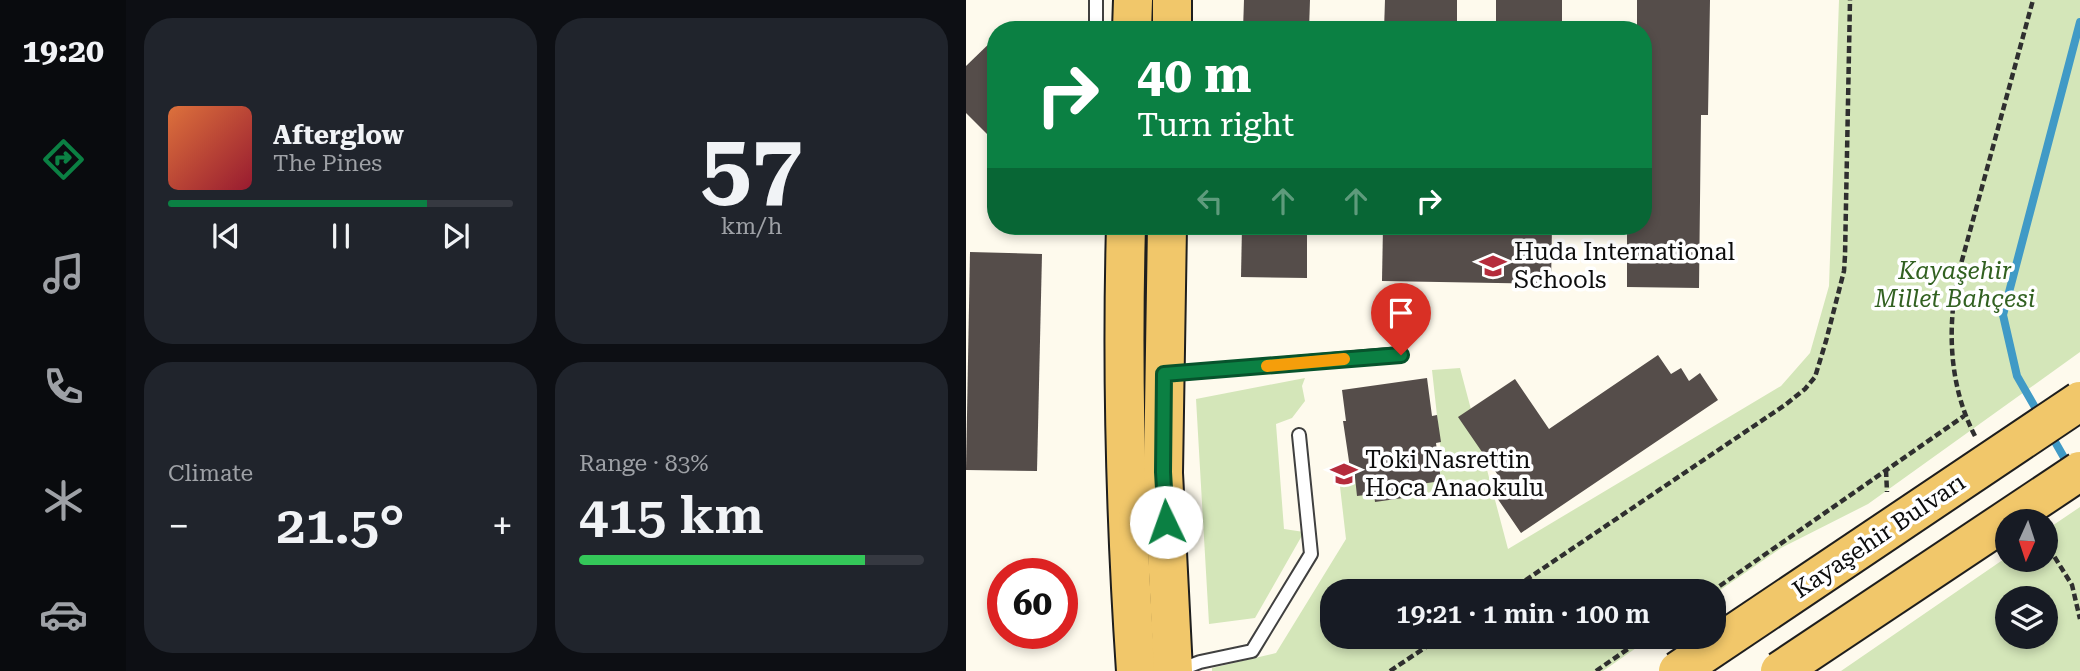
<!DOCTYPE html>
<meta charset="utf-8">
<style>
:root{--surface:#171b24;--page:#20242c;--text:#f1f3f6;--muted:#9ea1a6;--line:#363941;--accent:#0b8043}
body{margin:0;font-family:"Roboto Serif",serif;background:var(--page);color:var(--text);height:100vh;display:flex;flex-direction:column;font-size:26px;white-space:nowrap}
*{box-sizing:border-box;margin:0}
p{font-size:23px;color:var(--muted)}
.icon{flex:none;width:38px;height:38px;fill:none;stroke:currentColor;stroke-width:2;stroke-linecap:round;stroke-linejoin:round}
.map{position:relative;flex:1;overflow:hidden}
.side{display:flex;flex-direction:column;gap:18px;padding:18px;background:#0d0f14;width:840px}
.side>*{flex:none}
.guide{position:absolute;left:21px;top:21px;width:665px;height:214px;border-radius:28px;box-shadow:0 4px 10px #0003;background:#0b8043;color:#fff;overflow:hidden}
.needle{width:46px;rotate:183deg}
.controls{position:absolute;left:1029px;top:509px;display:grid;gap:14px}
.controls a{display:grid;place-items:center;width:63px;height:63px;border-radius:50%;background:var(--surface);box-shadow:0 4px 10px #0003;font-size:35px}
.speed{position:absolute;left:21px;top:558px;display:flex;gap:14px;font-size:35px;font-weight:700;text-align:center}
.speed>*{display:grid;place-content:center;width:91px;height:91px;border-radius:50%;background:var(--surface);box-shadow:0 4px 10px #0003;line-height:1}
.speed .limit{border:10px solid #d22;background:#fff;color:#111}
.pin{position:absolute;display:grid;place-items:center;width:60px;height:60px;color:#fff;margin:-72px -30px;border-radius:50% 50% 50% 0;rotate:-45deg;box-shadow:0 0 7px #0007}
.pin .icon{rotate:45deg}
.me{position:absolute;width:77px;margin:-38px;rotate:357deg;stroke-linejoin:round;filter:drop-shadow(0 0 5px #0008)}
.turn{display:flex;align-items:center;gap:24px;height:147px;padding:0 35px;font-size:32px}
.turn .icon{width:91px;height:91px;stroke-width:2.5}
.turn b{display:block;font-size:49px;line-height:60px}
.lanes{display:flex;align-items:center;height:66px;padding:0 35px;background:#0003;justify-content:center;gap:35px;direction:ltr}
.lanes .off{opacity:.35}
.big{font-size:52px;font-weight:600;line-height:1.1}
.side .tile{flex:1;display:flex;flex-direction:column;justify-content:center;gap:10px;min-width:0;padding:0 24px;border-radius:28px;background:var(--page)}
.side .dial{align-items:center;gap:0}
.dial b{font-size:91px;line-height:1}
.song{display:flex;align-items:center;gap:21px}
.cover{width:84px;height:84px;border-radius:10px;background:linear-gradient(135deg,hsl(20 70% 55%),hsl(350 70% 35%))}
.played{height:7px;border-radius:4px;background:linear-gradient(90deg,var(--accent) 75%,var(--line) 75%)}
.keys{display:flex;justify-content:space-around;direction:ltr}
.heat{display:flex;justify-content:space-between;align-items:center;font-size:38px;direction:ltr}
.charge{height:10px;border-radius:5px;background:linear-gradient(90deg,#34c759 83%,var(--line) 0)}
.side .tiles{flex:1;display:grid;gap:18px;grid-template-columns:repeat(2,1fr)}
.trip{position:absolute;left:354px;top:579px;width:406px;height:70px;border-radius:28px;background:var(--surface);box-shadow:0 4px 10px #0003;font-weight:600;line-height:70px;text-align:center}
main{display:flex;flex:1;min-height:0}
.tabs{display:flex;flex-direction:column;width:126px;justify-content:space-around;align-items:center;background:#090b0e;color:var(--muted)}
.tabs .icon{width:49px;height:49px}
.tabs .on{color:var(--accent)}
.tabs b{font-size:32px;color:var(--text)}
.map>svg:first-child{display:block}
.green{fill:#d4e6b9;fill-rule:evenodd}
.lines{fill:none;stroke-linecap:round;stroke-linejoin:round}
.stream{stroke:#409ac6;stroke-width:8}
.building{fill:#554d4a}
.service-casing{stroke:#404040;stroke-width:16}
.primary-casing{stroke:#1e1e1e;stroke-width:42}
.path{stroke:#2f2f2f;stroke-width:4.5;stroke-dasharray:7 3.5;stroke-linecap:butt}
.service{stroke:#fff;stroke-width:12}
.primary{stroke:#f1c76a;stroke-width:38}
.primary-bridge-casing{stroke:#1e1e1e;stroke-width:42;stroke-linecap:butt}
.primary-bridge{stroke:#f1c76a;stroke-width:38}
.route-casing{stroke:#07532c;stroke-width:18}
.route{stroke:#0b8043;stroke-width:12}
.slow{stroke:#f59e0b;stroke-width:12}
.labels{text-anchor:middle;dominant-baseline:central;stroke-width:7;stroke-linejoin:round;paint-order:stroke}
.poi-label{font-size:24px;fill:#0d0d0d;stroke:#fff;text-anchor:start}
.park-label{font-size:24px;font-style:italic;fill:#326121;stroke:#fff}
.street-label{font-size:24px;fill:#0d0d0d;stroke:#fff}
</style>
<main>
<nav class="tabs">
<b>19:20</b>
<svg class="icon on" aria-label="directions" viewBox="0 0 24 24"><path d="M12 3l9 9-9 9-9-9zM9 14v-3h6M13 9l2 2-2 2"/></svg>
<svg class="icon" aria-label="music" viewBox="0 0 24 24"><path d="M9 18V5l10-2v13"/><circle cx="6" cy="18" r="3"/><circle cx="16" cy="16" r="3"/></svg>
<svg class="icon" aria-label="phone" viewBox="0 0 24 24"><path d="M5 4h4l2 5-3 2q2 4 5 5l2-3 5 2v4C11 20 4 13 5 4z"/></svg>
<svg class="icon" aria-label="climate" viewBox="0 0 24 24"><path d="M12 3v18M4 7l16 10M4 17L20 7"/></svg>
<svg class="icon" aria-label="car" viewBox="0 0 24 24"><path d="M5 17H2v-5l4-1 3-4h7l3 4 3 1v5h-3M9 17h6M6 11h13"/><circle cx="7" cy="17" r="2"/><circle cx="17" cy="17" r="2"/></svg>
</nav>
<section class="side">
<div class="tiles">
<div class="tile">
<div class="song"><i class="cover"></i><div><b>Afterglow</b><p>The Pines</p></div></div>
<div class="played"></div>
<div class="keys"><svg class="icon" aria-label="previous" viewBox="0 0 24 24"><path d="M18 5L8 12l10 7zM5 5v14"/></svg><svg class="icon" aria-label="pause" viewBox="0 0 24 24"><path d="M8 5v14M16 5v14"/></svg><svg class="icon" aria-label="next" viewBox="0 0 24 24"><path d="M6 5l10 7-10 7zM19 5v14"/></svg></div>
</div>
<div class="tile dial"><b>57</b><p>km/h</p></div>
<div class="tile"><p>Climate</p>
<div class="heat"><a>−</a><b class="big">21.5°</b><a>+</a></div>
</div>
<div class="tile"><p>Range · 83%</p><b class="big">415 km</b><div class="charge"></div></div>
</div>
</section>
<div class="map">
<svg width="1114" height="671" viewBox="0 0 1114 671">
<rect width="100%" height="100%" fill="#fefaed"/>
<g class="green">
<polygon points="873,0 1114,0 1114,352 902,504 815,548 747,595 747,592 366,592 366,637 686,637 637,671 246,671 246,668 310,653 380,539 372,469 475,452 466,370 494,368 542,549 815,386 844,353 863,286"/>
<polygon points="339,378 336,386 339,401 326,418 310,424 318,529 338,532 289,618 243,624 230,399"/>
<path d="M1114,507V671H875L1041,557V560H1080V530ZM1080,598V637H1041V598Z"/>
</g>
<g class="lines">
<g class="stream">
<polyline points="1074,416 1051,376 1037,315 1114,22"/>
<polyline points="1084,433 1104,468"/>
</g>
</g>
<g class="building">
<polygon points="278,0 344,0 343,30 277,30"/>
<polygon points="419,0 491,0 491,30 418,30"/>
<rect x="530" y="0" width="66" height="30"/>
<polygon points="671,0 744,0 742,115 735,115 733,288 661,287 661,226 677,226 677,30 671,30"/>
<polygon points="30,37 30,143 0,113 0,66"/>
<polygon points="276,226 341,226 341,278 275,277"/>
<polygon points="417,226 586,226 585,284 416,281"/>
<polygon points="4,252 76,254 71,471 0,470"/>
<polygon points="692,355 705,374 715,368 723,381 734,373 752,400 555,533 527,492 538,484 492,417 549,379 583,429"/>
<polygon points="461,378 466,416 471,415 475,442 470,443 475,481 435,487 437,498 409,502 408,494 391,496 388,468 384,468 377,421 380,421 376,390"/>
</g>
<g class="lines">
<g class="service-casing">
<g id="service">
<polyline points="130,30 130,0"/>
<polyline points="202,374 435,354"/>
<polyline points="210,671 234,662 286,651 345,554 333,435"/>
</g>
</g>
<g class="primary-casing">
<g id="primary">
<polyline points="166,30 167,0"/>
<polyline points="206,30 206,0"/>
<path d="M160,226C156,374 160,523 170,671"/>
<polyline points="201,226 197,473 207,671"/>
</g>
</g>
<g class="path">
<path d="M1009,436C983,386 981,329 992,275L1067,0"/>
<polyline points="920,470 921,492"/>
<polyline points="1083,548 1106,585 1114,619"/>
<polyline points="542,592 819,405 839,389 849,377 860,341 878,271 879,256 884,0"/>
<polyline points="745,592 998,416"/>
<polyline points="424,671 475,637"/>
<polyline points="630,671 679,637"/>
</g>
<use href="#service" class="service"/>
<use href="#primary" class="primary"/>
<g class="primary-bridge-casing">
<g id="primary-bridge">
<polyline points="712,671 1114,401"/>
<polyline points="814,671 1114,471"/>
</g>
</g>
<use href="#primary-bridge" class="primary-bridge"/>
</g>
<g class="lines">
<g class="route-casing">
<polyline id="route" points="200,522 197,472 198,374 435,355"/>
</g>
<use href="#route" class="route"/>
<polyline class="slow" points="301,366 378,359"/>
</g>
<defs>
<g id="school-bare" transform="scale(2.1)"><path d="M0-5L7-2L0 1L-7-2ZM-4 1L0 2.5L4 1V4Q0 6-4 4Z" fill="#b52c3c" stroke="#fff" stroke-width="2.5" paint-order="stroke"/></g>
</defs>
<g fill-rule="evenodd">
<use href="#school-bare" x="527" y="266"/>
<use href="#school-bare" x="378" y="474"/>
</g>
<g class="labels">
<g class="poi-label">
<text x="548" y="252">Huda International<tspan x="548" dy="28">Schools</tspan></text>
<text x="399" y="460">Toki Nasrettin<tspan x="399" dy="28">Hoca Anaokulu</tspan></text>
</g>
<g class="park-label">
<text x="989" y="271">Kayaşehir<tspan x="989" dy="28">Millet Bahçesi</tspan></text>
</g>
<g class="street-label">
<text transform="translate(913 536) rotate(-34)">Kayaşehir Bulvarı</text>
</g>
</g>
</svg>
<div class="controls">
<a><svg class="needle" viewBox="-14 -14 28 28"><path d="M0-13l5 13h-10z" fill="#e53935"/><path d="M0 13l5-13h-10z" fill="#9ea1a6"/></svg></a>
<a><svg class="icon" aria-label="layers" viewBox="0 0 24 24"><path d="M12 4l9 5-9 5-9-5zM3 14l9 5 9-5"/></svg></a>
</div>
<div class="speed"><div class="limit">60</div></div>
<div class="pin" style="left:435px;top:355px;background:#d93025"><svg class="icon" aria-label="arrive" viewBox="0 0 24 24"><path d="M6 21V4h12l-3 4 3 4H6"/></svg></div>
<svg class="me" style="left:200px;top:522px" viewBox="-20 -20 40 40"><circle r="19" fill="#fff"/><path d="M0-13L10 11 0 6-10 11z" fill="#0b8043"/></svg>
<div class="trip">19:21 · 1 min · 100 m</div>
<div class="guide">
<div class="turn"><svg class="icon" aria-label="right" viewBox="0 0 24 24"><path d="M7 20v-9h11M14 6l5 5-5 5"/></svg><div><b>40 m</b>Turn right</div></div>
<div class="lanes"><svg class="icon off" aria-label="left" viewBox="0 0 24 24"><path d="M17 20v-9H6M10 6l-5 5 5 5"/></svg><svg class="icon off" aria-label="ahead" viewBox="0 0 24 24"><path d="M12 20V5M6 11l6-6 6 6"/></svg><svg class="icon off" aria-label="ahead" viewBox="0 0 24 24"><path d="M12 20V5M6 11l6-6 6 6"/></svg><svg class="icon" aria-label="right" viewBox="0 0 24 24"><path d="M7 20v-9h11M14 6l5 5-5 5"/></svg></div>
</div>
</div>
</main>
